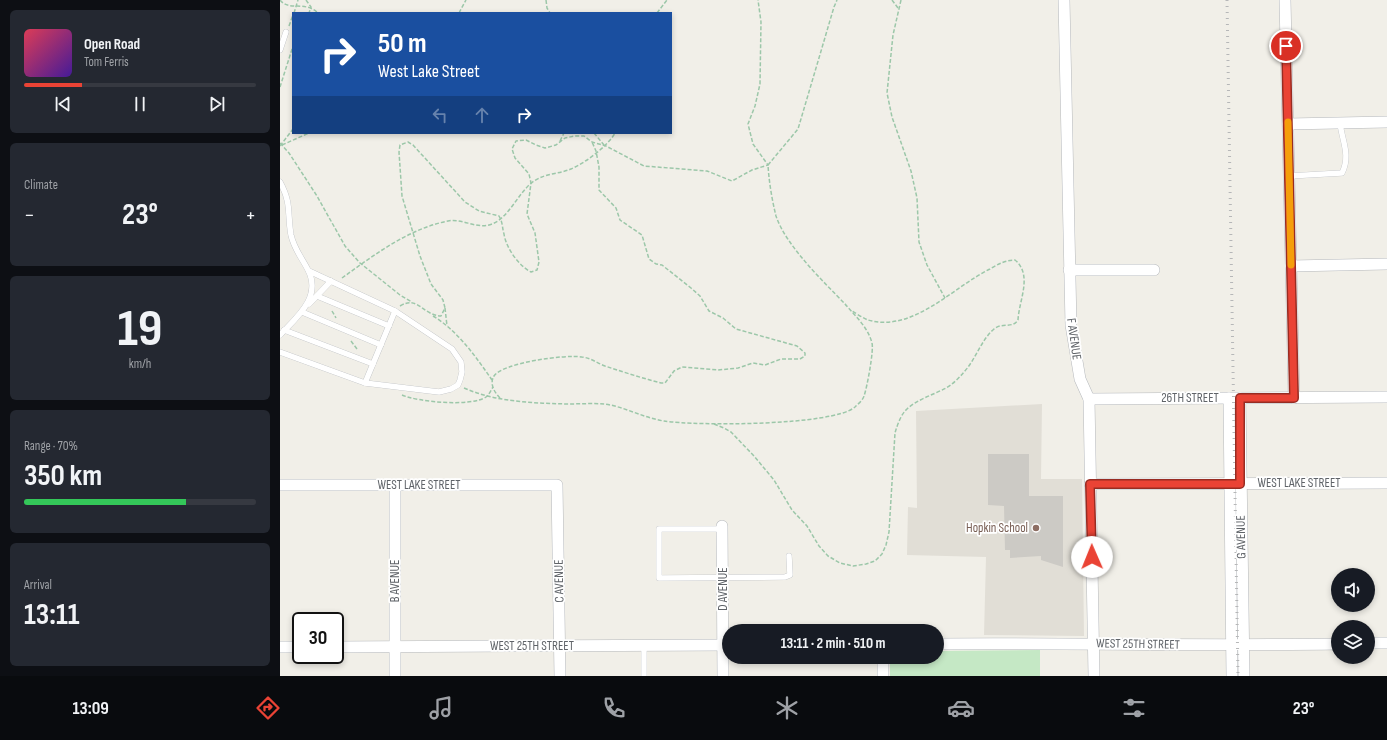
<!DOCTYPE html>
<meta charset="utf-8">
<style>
:root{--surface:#171b24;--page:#242831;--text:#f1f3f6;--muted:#9ea1a6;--line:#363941;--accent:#ea4335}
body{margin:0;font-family:"Sofia Sans Condensed",sans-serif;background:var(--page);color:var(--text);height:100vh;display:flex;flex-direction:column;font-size:15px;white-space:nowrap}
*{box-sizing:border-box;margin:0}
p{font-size:13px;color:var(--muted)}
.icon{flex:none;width:22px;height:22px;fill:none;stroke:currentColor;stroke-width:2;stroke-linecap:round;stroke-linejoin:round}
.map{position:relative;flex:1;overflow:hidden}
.drawer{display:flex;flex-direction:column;gap:10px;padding:10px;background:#0d0f14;width:280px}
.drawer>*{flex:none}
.banner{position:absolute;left:12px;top:12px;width:380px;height:122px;border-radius:0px;box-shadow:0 2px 6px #0003;background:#1a4fa0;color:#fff;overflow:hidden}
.fabs{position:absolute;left:1051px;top:568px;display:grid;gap:8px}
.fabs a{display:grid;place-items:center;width:44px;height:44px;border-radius:50%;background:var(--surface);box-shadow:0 2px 6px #0003;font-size:20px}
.speed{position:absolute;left:12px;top:612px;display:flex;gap:8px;font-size:20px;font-weight:700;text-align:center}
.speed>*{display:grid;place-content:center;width:52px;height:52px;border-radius:50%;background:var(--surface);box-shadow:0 2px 6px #0003;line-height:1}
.speed .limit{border:2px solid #111;border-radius:6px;background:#fff;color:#111}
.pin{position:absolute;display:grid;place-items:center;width:34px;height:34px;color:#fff;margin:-17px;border:2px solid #fff;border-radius:50%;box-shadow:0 1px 4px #0007}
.me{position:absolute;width:44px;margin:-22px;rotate:359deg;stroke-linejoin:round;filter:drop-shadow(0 0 3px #0008)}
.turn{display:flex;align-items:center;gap:14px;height:84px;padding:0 20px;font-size:18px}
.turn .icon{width:52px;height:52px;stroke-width:2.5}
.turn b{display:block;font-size:28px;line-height:34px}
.lanes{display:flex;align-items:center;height:38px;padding:0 20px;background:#0003;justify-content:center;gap:20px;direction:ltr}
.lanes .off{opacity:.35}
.big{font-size:30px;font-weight:700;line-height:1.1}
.drawer .card{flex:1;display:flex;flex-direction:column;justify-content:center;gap:6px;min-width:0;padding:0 14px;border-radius:6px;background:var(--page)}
.drawer .dial{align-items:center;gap:0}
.dial b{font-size:52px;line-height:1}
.song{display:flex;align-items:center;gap:12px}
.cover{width:48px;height:48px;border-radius:6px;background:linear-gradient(135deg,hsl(350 70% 55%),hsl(260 70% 35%))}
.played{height:4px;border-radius:2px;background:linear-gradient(90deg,var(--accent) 25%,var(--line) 25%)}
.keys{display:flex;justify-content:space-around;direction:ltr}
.heat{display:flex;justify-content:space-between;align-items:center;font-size:22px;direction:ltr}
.charge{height:6px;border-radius:3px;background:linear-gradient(90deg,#34c759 70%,var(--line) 0)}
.trip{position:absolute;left:442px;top:624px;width:222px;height:40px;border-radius:20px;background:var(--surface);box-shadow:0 2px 6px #0003;font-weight:700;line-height:40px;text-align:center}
.dock{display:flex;height:64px;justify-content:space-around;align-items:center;background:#090b0e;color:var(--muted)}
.dock .icon{width:28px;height:28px}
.dock .selected{color:var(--accent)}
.dock b{font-size:18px;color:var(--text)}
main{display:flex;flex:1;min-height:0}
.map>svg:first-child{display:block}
.education{fill:#e1ded6}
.green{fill:#c5e8c5}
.building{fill:#cccac5}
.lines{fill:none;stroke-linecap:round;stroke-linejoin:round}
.service-casing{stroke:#b5b8bc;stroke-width:6}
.minor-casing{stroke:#b5b8bc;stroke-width:12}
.path{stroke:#9cc7a9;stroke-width:1.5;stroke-dasharray:4 2;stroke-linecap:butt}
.service{stroke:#fff;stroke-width:5.5}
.minor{stroke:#fff;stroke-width:11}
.rail{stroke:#b6b7b8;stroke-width:3;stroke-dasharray:1 5;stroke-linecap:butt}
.route-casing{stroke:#982c22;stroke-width:10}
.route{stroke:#ea4335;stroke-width:7}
.slow{stroke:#f59e0b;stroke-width:7}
.education-dot{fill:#8d6e63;stroke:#fff;stroke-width:1.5}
.labels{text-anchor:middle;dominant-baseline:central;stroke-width:3.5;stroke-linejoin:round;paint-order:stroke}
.street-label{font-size:13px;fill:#5f6368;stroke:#fff}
.education-label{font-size:13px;fill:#785e54;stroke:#fff;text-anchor:end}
</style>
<main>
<section class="drawer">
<div class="card">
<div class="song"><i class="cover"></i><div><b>Open Road</b><p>Tom Ferris</p></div></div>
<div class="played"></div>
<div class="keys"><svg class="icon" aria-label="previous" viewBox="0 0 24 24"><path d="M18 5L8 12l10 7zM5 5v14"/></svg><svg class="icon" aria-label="pause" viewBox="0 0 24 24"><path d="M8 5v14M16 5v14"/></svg><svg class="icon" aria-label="next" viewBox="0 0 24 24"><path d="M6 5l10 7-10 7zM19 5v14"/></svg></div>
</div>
<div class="card"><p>Climate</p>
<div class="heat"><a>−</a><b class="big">23°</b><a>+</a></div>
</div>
<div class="card dial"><b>19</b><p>km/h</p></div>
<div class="card"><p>Range · 70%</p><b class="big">350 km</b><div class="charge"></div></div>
<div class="card"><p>Arrival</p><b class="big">13:11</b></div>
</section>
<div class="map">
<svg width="1107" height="676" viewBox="0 0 1107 676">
<rect width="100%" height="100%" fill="#f1efe8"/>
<polygon class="education" points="762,404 761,479 802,479 804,636 704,635 706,557 627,555 628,507 637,508 636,411"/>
<polygon class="green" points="760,650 760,676 610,676 610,657 657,657 657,651"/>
<polygon class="building" points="708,454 749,454 749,496 783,496 783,567 761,560 761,556 730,558 730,550 725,550 724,506 708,505"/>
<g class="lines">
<g class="service-casing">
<g id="service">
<polyline points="0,50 6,32"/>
<path d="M1009,176L1062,173C1071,155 1062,141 1060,123"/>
<path d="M0,182C12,204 7,213 11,235C14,249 22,258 28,270C42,297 17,317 0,335"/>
<polyline points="37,296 109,326"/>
<polyline points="29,304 51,281"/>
<polyline points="22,312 101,345"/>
<polyline points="4,330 93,364"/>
<polyline points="0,352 85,383 159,392 171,389 178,385 180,380 182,372 181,362 172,349 115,311 29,271"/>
<polyline points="85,383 115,311"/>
<polyline points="442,529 379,529 379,578 505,577 510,575 509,556"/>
<polyline points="364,645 364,676"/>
</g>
</g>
<g class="minor-casing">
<g id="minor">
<polyline points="784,0 791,325 800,379 809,399 814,676"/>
<polyline points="1005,0 1014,398"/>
<polyline points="1008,124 1107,122"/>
<polyline points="1011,266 1107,264"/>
<polyline points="789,270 874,270"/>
<polyline points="949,398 952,676"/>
<polyline points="960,398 964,676"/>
<polyline points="809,399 1107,397"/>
<polyline points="810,484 1107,483"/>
<polyline points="0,485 277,485 280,676"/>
<polyline points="115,485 115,676"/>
<polyline points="442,526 443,676"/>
<polyline points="1088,643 1107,643"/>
<path d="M657,644C791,643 924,646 1058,644"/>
<polyline points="0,647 21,647"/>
<polyline points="55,647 449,645"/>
<polyline points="603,657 603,676"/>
</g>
</g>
<g class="path">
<path d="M0,0C10,12 24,0 38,13"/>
<polyline points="26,0 31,7 29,13"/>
<polyline points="266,0 267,8 270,13"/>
<polyline points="612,0 618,8"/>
<polyline points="621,0 613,35 607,93 612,117 631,171 637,198 639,242 647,265 665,298"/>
<polyline points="14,13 18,0"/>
<polyline points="179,13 186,0"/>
<polyline points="377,13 387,0"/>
<polyline points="9,26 13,15"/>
<polyline points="0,87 13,46"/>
<polyline points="314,133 324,145"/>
<polyline points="280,141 284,133"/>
<polyline points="0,143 9,153 37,196 65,246 80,263 120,295 132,302"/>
<polyline points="2,145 29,133"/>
<polyline points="0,146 13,129"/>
<path d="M62,278C94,255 128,229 168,221C183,218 197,230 212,224C229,218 239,191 254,181C266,173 279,174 291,169C305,163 328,146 335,133"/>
<path d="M120,306C138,295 142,315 161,316L165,308L163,300L151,284L140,256L122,196L119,152L120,145L128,142L133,145L185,202L199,211L219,216C223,223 222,227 224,234C226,248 239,266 251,272L257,270L259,262L255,233L247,214L251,183L249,174L235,158L232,149L236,141L246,140L256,145L265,148L276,145L285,138L295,136H304L312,142L326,146L364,166L427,171L452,181L472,170L488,165L473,144L468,124L475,106L480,84L481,22L478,0"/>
<polyline points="165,308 167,326"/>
<polyline points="52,311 56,318"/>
<path d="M153,316C178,331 196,357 212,380"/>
<polyline points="71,341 77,349"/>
<path d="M184,388C216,402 252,403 287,404C300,404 313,403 325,404C345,407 364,418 384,421C416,426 553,426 575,407C578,404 583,400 584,396C587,388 594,350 592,343C588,327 575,316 565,304C543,281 506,246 496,216C492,200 489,182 488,165L518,129L554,7L557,0"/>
<path d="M122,395C138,402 191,407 206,397C209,395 211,390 213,387"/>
<path d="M220,398C215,393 209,384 214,376C222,363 286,354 302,357C311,358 317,363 325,366C343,372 362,378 381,383H385L394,371L402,367L438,370L458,368L473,363L485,365L501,359H520L525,356V353L517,346L456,329L443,318L429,311L420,296L411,288L382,265L376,264L369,259L362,235L340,220L336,208L319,190V167L316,151L312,142"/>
<path d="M434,424L444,428L451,432L474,456L494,480L512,510L527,526L539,546L548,556L560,563L573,566L586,564L595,561L602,554L606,545L609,532L615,433C617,426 620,417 625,411C635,400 653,395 666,388C672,385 679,378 684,372C696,359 701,340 714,329C722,322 732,329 738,320C739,300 753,275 735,260C726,260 718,264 710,269C673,287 633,333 588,320C583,318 577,314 572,311"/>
</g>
<use href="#service" class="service"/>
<use href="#minor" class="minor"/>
<polyline class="rail" points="947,0 958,676"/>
</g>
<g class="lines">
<g class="route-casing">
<polyline id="route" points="812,557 810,484 960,484 960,398 1014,398 1006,46"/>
</g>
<use href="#route" class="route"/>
<polyline class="slow" points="1008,122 1011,265"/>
</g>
<circle class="education-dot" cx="756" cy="528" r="4"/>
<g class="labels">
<g class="street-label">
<text transform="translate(794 339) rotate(82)">F AVENUE</text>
<text x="910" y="398">26TH STREET</text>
<text x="1019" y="483">WEST LAKE STREET</text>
<text x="139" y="485">WEST LAKE STREET</text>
<text transform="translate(961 537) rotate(-91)">G AVENUE</text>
<text transform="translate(115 581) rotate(-90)">B AVENUE</text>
<text transform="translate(279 581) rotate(-91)">C AVENUE</text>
<text transform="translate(443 589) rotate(-90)">D AVENUE</text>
<text transform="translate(858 644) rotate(1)">WEST 25TH STREET</text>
<text x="252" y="646">WEST 25TH STREET</text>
</g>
<g class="education-label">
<text x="748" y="528">Hopkin School</text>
</g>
</g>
</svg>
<div class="fabs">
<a><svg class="icon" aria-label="sound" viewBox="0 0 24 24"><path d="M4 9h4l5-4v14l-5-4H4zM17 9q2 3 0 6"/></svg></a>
<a><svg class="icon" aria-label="layers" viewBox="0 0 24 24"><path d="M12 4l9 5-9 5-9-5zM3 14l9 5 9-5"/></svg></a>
</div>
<div class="speed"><div class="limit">30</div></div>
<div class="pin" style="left:1006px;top:46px;background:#d93025"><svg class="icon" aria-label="arrive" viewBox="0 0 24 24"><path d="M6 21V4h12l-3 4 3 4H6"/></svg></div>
<svg class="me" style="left:812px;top:557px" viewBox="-20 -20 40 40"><circle r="19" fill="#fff"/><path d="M0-13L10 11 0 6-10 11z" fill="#ea4335"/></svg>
<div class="trip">13:11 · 2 min · 510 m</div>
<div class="banner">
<div class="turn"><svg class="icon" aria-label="right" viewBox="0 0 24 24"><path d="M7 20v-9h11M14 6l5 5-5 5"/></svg><div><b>50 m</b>West Lake Street</div></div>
<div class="lanes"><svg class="icon off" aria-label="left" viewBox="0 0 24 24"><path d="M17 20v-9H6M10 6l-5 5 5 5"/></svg><svg class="icon off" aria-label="ahead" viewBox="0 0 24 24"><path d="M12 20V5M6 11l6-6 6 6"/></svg><svg class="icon" aria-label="right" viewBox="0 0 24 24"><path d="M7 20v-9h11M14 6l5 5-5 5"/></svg></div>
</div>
</div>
</main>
<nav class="dock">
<b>13:09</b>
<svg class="icon selected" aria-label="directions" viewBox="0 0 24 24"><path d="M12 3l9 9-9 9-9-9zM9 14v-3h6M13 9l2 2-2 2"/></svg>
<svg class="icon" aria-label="music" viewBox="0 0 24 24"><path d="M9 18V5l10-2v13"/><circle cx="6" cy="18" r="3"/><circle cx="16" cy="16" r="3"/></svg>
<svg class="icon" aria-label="phone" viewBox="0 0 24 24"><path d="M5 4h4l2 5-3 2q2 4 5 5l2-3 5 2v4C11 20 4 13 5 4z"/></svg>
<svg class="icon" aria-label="climate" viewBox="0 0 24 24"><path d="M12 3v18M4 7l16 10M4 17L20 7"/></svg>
<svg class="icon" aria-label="car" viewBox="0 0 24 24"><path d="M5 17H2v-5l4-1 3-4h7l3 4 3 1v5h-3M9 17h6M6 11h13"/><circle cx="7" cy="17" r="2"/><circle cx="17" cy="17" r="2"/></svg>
<svg class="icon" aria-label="filters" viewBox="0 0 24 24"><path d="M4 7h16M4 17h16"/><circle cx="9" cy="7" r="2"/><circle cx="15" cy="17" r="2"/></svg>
<b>23°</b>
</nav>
